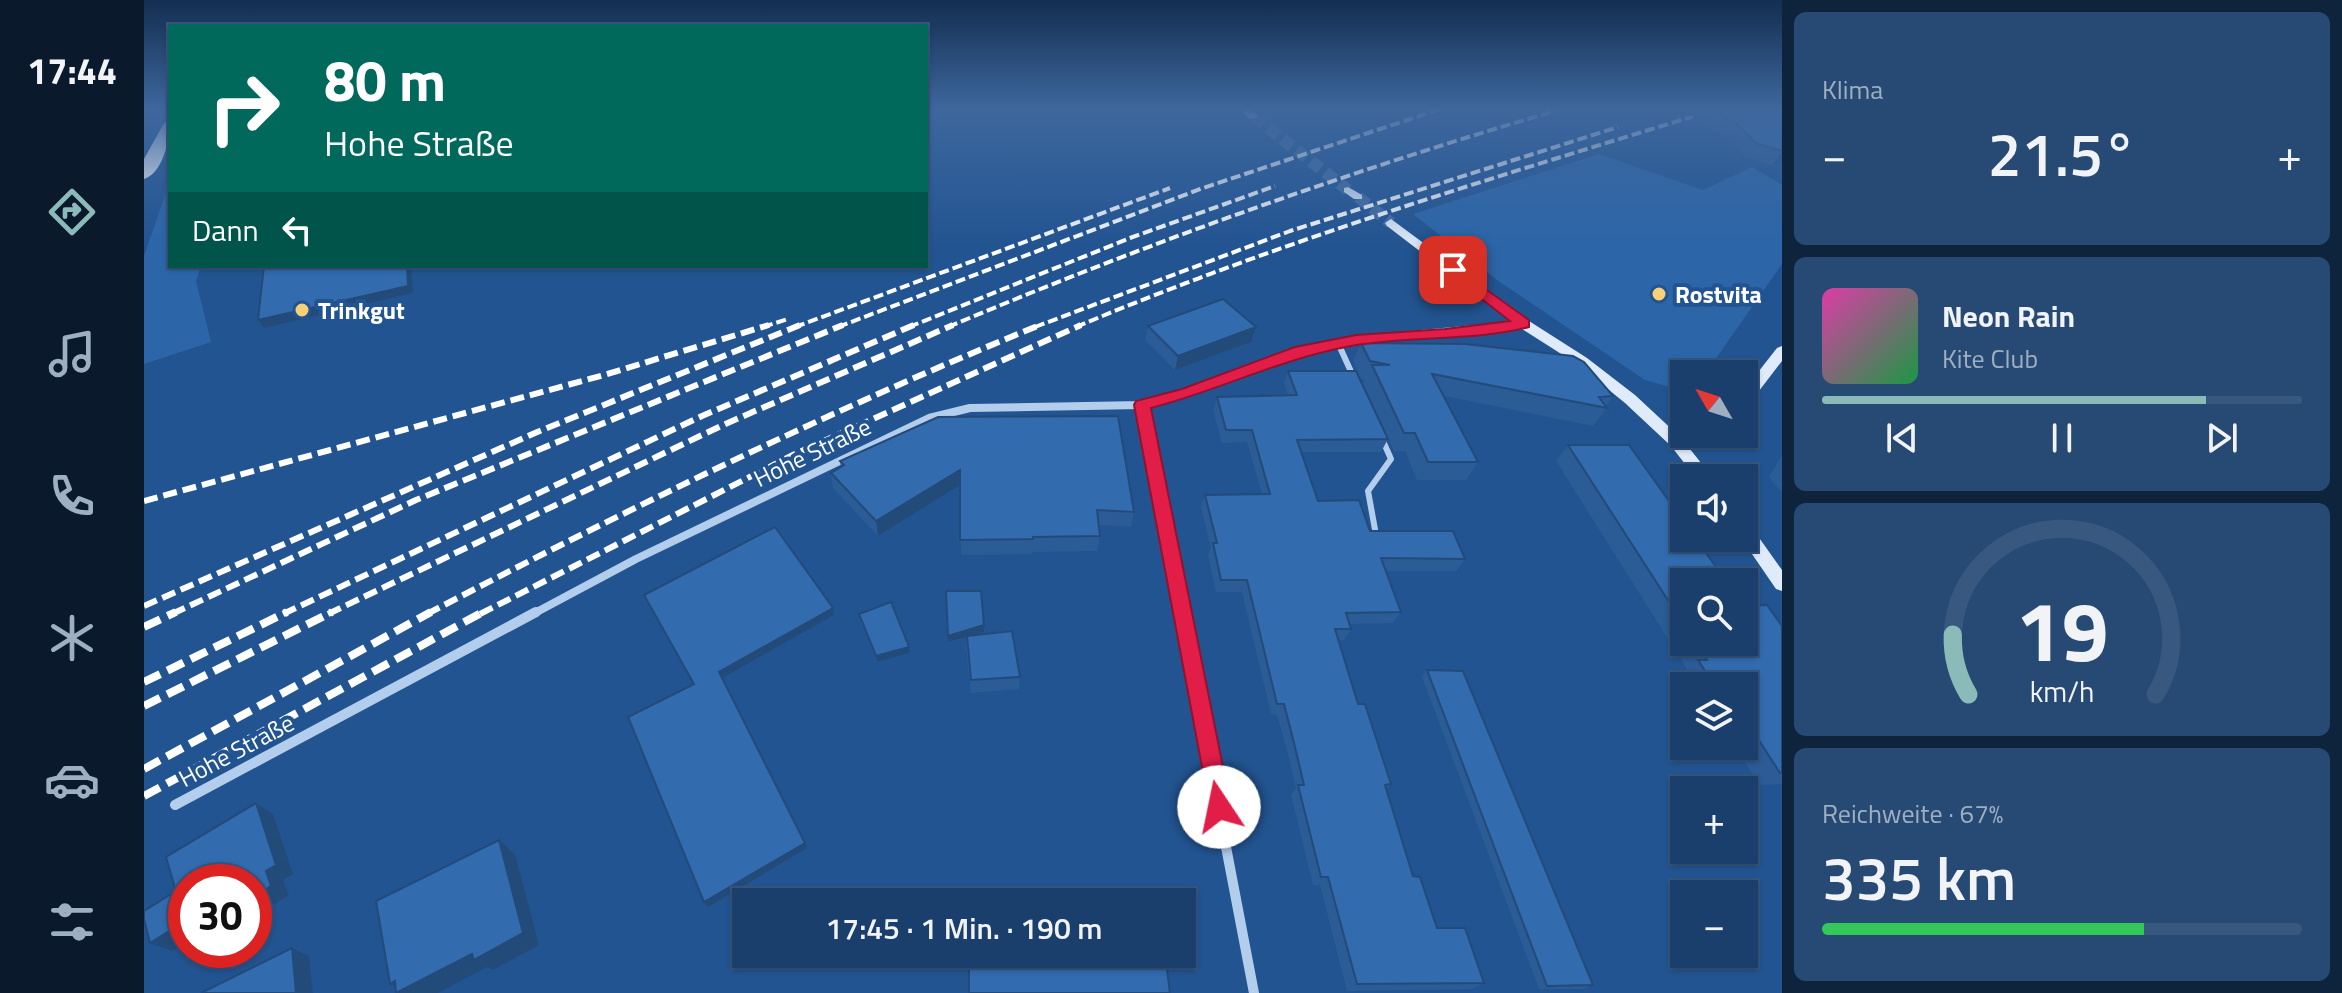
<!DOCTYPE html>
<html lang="de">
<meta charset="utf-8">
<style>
:root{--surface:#1a3f6d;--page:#274a75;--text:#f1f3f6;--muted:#9fafc2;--line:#385880;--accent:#8bbbb9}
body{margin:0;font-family:"Titillium Web",sans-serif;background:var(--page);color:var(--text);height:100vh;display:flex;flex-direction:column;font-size:30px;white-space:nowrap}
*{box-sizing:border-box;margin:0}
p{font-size:26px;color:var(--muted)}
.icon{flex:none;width:44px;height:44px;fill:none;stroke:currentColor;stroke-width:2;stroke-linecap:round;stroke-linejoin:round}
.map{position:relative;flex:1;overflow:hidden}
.side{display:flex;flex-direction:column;gap:12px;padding:12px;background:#0e233c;width:560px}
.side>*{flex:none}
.banner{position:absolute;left:24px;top:24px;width:760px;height:244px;border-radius:0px;box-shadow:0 2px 6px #0004,0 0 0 2px var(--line);background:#00695c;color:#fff;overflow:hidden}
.needle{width:52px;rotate:309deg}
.controls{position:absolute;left:1526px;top:360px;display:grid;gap:16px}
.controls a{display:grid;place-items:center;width:88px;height:88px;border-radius:0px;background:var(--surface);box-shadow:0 2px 6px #0004,0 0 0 2px var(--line);font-size:40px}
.speed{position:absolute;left:24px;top:864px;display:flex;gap:16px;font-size:40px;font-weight:700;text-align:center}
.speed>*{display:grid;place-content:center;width:104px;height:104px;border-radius:50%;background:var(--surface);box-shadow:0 2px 6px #0004,0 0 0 2px var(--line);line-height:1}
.speed .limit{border:12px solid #d22;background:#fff;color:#111}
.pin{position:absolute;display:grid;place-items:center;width:68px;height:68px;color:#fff;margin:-34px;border-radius:16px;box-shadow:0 4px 12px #0006}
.me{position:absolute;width:88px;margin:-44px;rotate:349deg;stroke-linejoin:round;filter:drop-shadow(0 0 6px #0008)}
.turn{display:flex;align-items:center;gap:28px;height:168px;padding:0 24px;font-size:36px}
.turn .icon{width:104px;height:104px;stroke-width:2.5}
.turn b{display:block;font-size:56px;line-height:68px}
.then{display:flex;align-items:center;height:76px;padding:0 24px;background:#0003;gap:16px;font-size:30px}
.big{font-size:60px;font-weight:600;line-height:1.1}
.side .tile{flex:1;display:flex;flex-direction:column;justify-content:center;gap:12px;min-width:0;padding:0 28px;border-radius:12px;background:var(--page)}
.side .dial{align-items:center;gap:0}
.dial svg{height:208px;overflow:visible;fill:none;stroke:var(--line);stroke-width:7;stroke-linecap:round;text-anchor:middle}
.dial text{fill:var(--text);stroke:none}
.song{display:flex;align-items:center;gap:24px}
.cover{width:96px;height:96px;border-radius:12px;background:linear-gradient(135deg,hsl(320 70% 55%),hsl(140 70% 35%))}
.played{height:8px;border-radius:4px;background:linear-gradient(90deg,var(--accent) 80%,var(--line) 80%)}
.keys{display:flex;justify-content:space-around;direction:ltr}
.heat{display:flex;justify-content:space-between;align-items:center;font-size:44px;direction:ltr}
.charge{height:12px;border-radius:6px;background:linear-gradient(90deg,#34c759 67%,var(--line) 0)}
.trip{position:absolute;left:588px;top:888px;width:464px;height:80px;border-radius:0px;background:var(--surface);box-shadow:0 2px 6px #0004,0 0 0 2px var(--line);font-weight:600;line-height:80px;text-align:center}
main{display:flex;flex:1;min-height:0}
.tab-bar{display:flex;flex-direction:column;width:144px;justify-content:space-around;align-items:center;background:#0a192c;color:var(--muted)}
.tab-bar .icon{width:56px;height:56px}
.tab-bar .selected{color:var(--accent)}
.tab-bar b{font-size:36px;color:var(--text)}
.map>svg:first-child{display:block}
.green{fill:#2c66a9}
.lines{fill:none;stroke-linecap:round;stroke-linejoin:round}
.secondary-tunnel{stroke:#436ea2;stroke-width:12;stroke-dasharray:12 6;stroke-linecap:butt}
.lane{stroke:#b3ceed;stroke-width:6}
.street-far2{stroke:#b3ceed;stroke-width:6}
.street-far1{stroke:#b3ceed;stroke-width:8}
.street{stroke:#b3ceed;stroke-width:10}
.secondary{fill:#dfebfa;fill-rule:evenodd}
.highway{fill:#fff;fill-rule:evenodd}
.rail-far2{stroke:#fff;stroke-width:4;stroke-dasharray:10 4;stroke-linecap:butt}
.rail-far1{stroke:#fff;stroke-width:6;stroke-dasharray:14 6;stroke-linecap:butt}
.rail{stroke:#fff;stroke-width:8;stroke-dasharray:18 8;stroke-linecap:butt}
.wall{fill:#2b5c96}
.shaded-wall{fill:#234b7a}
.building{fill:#326bae;stroke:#234b7a;stroke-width:2}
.route{fill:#e11d48;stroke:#92132f;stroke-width:2}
.poi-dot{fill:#f8d176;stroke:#225491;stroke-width:3}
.labels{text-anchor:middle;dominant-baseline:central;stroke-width:8;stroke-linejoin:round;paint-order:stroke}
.poi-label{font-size:24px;font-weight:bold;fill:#fff;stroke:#225491;text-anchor:start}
.street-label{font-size:24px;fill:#fff;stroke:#225491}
</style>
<main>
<nav class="tab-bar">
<b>17:44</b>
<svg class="icon selected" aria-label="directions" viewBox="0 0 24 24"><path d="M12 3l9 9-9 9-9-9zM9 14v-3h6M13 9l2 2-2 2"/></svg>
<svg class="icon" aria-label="music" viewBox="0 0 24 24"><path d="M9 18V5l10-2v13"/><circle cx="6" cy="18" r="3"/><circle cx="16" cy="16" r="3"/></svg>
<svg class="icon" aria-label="phone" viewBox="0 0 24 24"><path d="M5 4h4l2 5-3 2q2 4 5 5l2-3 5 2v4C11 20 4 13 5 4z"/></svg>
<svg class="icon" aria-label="climate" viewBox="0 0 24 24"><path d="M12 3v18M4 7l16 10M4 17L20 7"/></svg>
<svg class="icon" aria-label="car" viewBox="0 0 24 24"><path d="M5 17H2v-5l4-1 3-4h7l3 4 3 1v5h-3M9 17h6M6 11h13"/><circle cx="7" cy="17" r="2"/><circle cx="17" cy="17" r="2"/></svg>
<svg class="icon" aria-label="filters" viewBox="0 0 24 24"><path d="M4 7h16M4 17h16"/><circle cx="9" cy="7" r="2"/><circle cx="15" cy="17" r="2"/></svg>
</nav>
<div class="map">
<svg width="1638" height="993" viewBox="0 0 1638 993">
<rect width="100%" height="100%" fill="#225491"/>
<g class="green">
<polygon points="1455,154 1559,190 1608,167 1638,185 1638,264 1566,367 1575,374 1540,374 1540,391 1501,380 1353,280 1269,214"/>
<polygon points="26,181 26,266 57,266 52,281 67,342 0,364 0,256"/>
</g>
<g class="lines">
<g class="secondary-tunnel">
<polyline points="1110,117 1204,190"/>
<polyline points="1214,197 1247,223"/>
</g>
<g class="lane">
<polyline points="1194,343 1209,376"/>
<polyline points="1232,535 1224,491 1247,459 1239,441"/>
</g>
<polyline class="street-far2" points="1359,327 1380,324"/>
<g class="street-far1">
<polyline points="998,405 1038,614"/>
<polyline points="389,614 492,559 785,418 826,408 998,405 1042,393 1151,352 1212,340 1374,325"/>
</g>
<g class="street">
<polyline points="1037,612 1110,993"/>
<polyline points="31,805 392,612"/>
</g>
<g class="secondary">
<polygon points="1095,108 1106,108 1115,117 1106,119"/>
<polygon points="1204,187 1218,195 1218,199 1210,199 1200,192 1200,188"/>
<polygon points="1247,219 1385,321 1443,358 1491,395 1534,435 1540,433 1560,434 1557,438 1542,444 1569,478 1552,478 1527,446 1481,403 1433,364 1375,327 1243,226 1241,223"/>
<polygon points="1638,346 1638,361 1605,404 1600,405 1600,390 1633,348"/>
<polygon points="1600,523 1606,525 1638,570 1638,591 1632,589 1597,538 1600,538"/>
</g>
<path class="highway" d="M26,121C26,139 19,173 0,179V159L20,123Z"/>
<g class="rail-far2">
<polyline points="619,327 644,319"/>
<polyline points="651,327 1026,188"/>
<polyline points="694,327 1059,188 1299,108"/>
<polyline points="765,327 986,238 1131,186"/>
<path d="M804,327C1006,242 1211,169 1421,108"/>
<polyline points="891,327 1146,231 1474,127"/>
<path d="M932,327C1141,239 1359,175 1576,108"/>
</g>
<g class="rail-far1">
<polyline points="0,501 460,375 625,325"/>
<polyline points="0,606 391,433 656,325"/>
<polyline points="28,614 272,500 699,325"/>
<polyline points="139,614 558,416 770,325"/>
<polyline points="184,614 579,425 809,325"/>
<path d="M283,614C483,509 687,410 896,325"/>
<polyline points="336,614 649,455 937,325"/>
</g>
<g class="rail">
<polyline points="0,627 32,612"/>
<polyline points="0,682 143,612"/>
<polyline points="0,706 188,612"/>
<polyline points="0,769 287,612"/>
<polyline points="0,796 339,612"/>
</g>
</g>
<g class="wall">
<polygon points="1532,108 1638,108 1638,162 1628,165 1602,157 1581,136 1549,120 1550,117"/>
<polygon points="1004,326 1107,342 1031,370 1001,340"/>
<polygon points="1217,343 1469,396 1462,406 1463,408 1449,426 1300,396 1334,462 1322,480 1273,480 1261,451 1250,451 1219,383 1221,380 1217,379 1209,361"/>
<polygon points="1144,371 1244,439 1237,452 1157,452 1174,501 1226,531 1321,559 1312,571 1241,571 1257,612 1249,623 1205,624 1207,629 1200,640 1194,641 1214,704 1247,784 1242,789 1269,876 1293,928 1340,983 1328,989 1203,991 1176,885 1169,885 1147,795 1152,788 1144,754 1133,715 1127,714 1098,592 1072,592 1064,556 1067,548 1057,507 1061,495 1118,494 1103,442 1078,443 1069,410 1073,397 1144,395 1140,383"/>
<polygon points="1424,445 1540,582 1540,642 1600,642 1638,626 1638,784 1615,785 1591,746 1600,746 1600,686 1544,686 1537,674 1543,669 1412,461"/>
<polygon points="1638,455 1638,493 1625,477"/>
<polygon points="696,461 990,512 987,527 955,525 956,536 953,551 888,552 888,554 817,555 816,485 734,536 689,488 687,473 697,467"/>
<polygon points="802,591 840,632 829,635 876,677 875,689 827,693 822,648 823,637 804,642"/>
<polygon points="715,614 765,647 766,653 733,662 716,620"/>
<polygon points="1283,670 1449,985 1440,989 1395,989 1278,677"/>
</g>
<g class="shaded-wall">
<polygon points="1638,152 1638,162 1628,165"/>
<polygon points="263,266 267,266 269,293 120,328 114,320"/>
<polygon points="1112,327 1107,342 1031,370 1034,356"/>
<polygon points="816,470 816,485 734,536 732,521"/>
<polygon points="689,608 690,615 578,678 575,672"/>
<polygon points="840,625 840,632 804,642 804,636"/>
<polygon points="765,647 766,653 733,662 732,656"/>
<polygon points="112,803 129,814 149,874 139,880 145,895 110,917"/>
<polygon points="355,840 371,854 395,945 349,970 343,967 294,993 253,993 259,990 246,984 328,954"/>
<polygon points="661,843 663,848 564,907 560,902"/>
<polygon points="41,921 42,921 42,942 28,951 6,943"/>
<polygon points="148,948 165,956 169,993 152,993"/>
</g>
<g class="building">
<polygon points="1563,108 1638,108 1638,151 1612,143 1591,122"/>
<polygon points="120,266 263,266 264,286 114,320"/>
<polygon points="1079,299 1112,327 1034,356 1004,326"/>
<polygon points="1217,343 1321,344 1429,356 1440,362 1469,396 1455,397 1463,408 1288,374 1334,462 1284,462 1271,433 1260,433 1228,365 1246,365 1226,361"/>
<polygon points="1144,371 1212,371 1244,439 1153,440 1174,501 1215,500 1226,531 1309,531 1321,559 1237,558 1257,612 1202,613 1207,629 1191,629 1214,704 1221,704 1247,784 1241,785 1269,876 1276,877 1293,928 1321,928 1340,983 1213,984 1184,877 1177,877 1154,785 1160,785 1150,743 1140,704 1133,704 1103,580 1077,580 1069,543 1073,543 1061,495 1126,494 1108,430 1082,430 1073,397 1153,395"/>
<polygon points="974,416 990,512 953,510 956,536 889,537 889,539 816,540 816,470 732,521 687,473 700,465 696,461 794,417"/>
<polygon points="1424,445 1485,445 1540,522 1540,538 1551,538 1583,582 1540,582 1540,625"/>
<polygon points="631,527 689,608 575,672 661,843 560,902 484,717 550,684 500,595"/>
<polygon points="802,591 837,591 840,625 804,636"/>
<polygon points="747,602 765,647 732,656 715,614"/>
<polygon points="1623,605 1638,626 1638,772 1636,773 1600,717 1600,686 1571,686 1554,660 1563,660 1551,642 1600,642 1600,606"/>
<polygon points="868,631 876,677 827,680 823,636"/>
<polygon points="1283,670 1319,671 1449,985 1403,986"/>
<polygon points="112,803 132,865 122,871 127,886 110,897 110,882 42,882 42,925 41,921 6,943 0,919 0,911 32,891 22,857"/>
<polygon points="355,840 379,933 330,960 328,954 252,993 251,981 246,984 232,901"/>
<polygon points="1013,897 1014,902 933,902 932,898"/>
<polygon points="148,948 152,993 57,993"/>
<polygon points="825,954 1021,954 1026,993 825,993"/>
</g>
<linearGradient id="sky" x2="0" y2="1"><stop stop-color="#132e50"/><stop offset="0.44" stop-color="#3e679d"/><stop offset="1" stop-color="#3e679d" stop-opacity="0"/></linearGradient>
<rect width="1638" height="247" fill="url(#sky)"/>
<path class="route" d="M1309,266L1385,320V327C1327,342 1266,335 1207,346C1136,359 1076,390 1007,408L1087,807L1083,815L1075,819L1067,815L990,405L992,401L1038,389L1151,347L1212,335L1301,329L1366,321L1304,273V267Z"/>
<g class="poi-dot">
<circle cx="1515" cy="294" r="8"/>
<circle cx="158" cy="310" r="8"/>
</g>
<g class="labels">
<g class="poi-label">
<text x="1531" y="294">Rostvita</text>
<text x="174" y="310">Trinkgut</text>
</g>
<g class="street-label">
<text transform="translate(668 452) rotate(-26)">Hohe Straße</text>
<text transform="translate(92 750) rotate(-28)">Hohe Straße</text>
</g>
</g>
</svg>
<div class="controls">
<a><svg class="needle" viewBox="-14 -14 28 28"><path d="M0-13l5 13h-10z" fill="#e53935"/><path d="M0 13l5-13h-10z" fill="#9fafc2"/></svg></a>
<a><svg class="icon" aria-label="sound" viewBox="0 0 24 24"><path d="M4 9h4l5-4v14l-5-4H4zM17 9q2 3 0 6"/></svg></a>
<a><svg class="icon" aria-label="search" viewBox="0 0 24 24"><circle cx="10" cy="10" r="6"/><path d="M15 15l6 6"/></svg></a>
<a><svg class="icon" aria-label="layers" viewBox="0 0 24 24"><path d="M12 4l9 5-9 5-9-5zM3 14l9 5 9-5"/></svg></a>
<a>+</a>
<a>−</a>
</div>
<div class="speed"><div class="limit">30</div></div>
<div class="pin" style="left:1309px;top:270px;background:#d93025"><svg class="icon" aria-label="arrive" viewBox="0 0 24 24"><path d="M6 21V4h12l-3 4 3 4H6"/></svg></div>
<svg class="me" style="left:1075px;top:807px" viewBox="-20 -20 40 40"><circle r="19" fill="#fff"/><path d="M0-13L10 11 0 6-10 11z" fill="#e11d48"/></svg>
<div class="trip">17:45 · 1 Min. · 190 m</div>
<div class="banner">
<div class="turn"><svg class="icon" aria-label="right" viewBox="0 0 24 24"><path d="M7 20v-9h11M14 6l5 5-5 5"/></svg><div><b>80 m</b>Hohe Straße</div></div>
<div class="then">Dann<svg class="icon" aria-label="left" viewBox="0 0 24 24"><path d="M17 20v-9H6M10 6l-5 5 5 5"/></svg></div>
</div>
</div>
<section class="side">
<div class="tile"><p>Klima</p>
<div class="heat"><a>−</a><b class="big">21.5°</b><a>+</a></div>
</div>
<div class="tile">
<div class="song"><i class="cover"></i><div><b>Neon Rain</b><p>Kite Club</p></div></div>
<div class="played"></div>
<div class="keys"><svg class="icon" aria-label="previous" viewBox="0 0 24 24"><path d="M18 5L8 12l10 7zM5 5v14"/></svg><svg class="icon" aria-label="pause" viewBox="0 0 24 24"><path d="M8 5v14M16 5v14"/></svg><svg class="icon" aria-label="next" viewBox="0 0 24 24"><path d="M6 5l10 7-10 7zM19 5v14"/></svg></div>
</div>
<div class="tile dial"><svg viewBox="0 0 100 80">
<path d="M14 69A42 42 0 1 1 86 69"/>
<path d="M14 69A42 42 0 0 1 8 46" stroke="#8bbbb9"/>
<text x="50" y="56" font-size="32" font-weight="700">19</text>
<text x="50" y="72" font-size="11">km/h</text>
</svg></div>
<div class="tile"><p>Reichweite · 67%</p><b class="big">335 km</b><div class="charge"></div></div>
</section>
</main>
